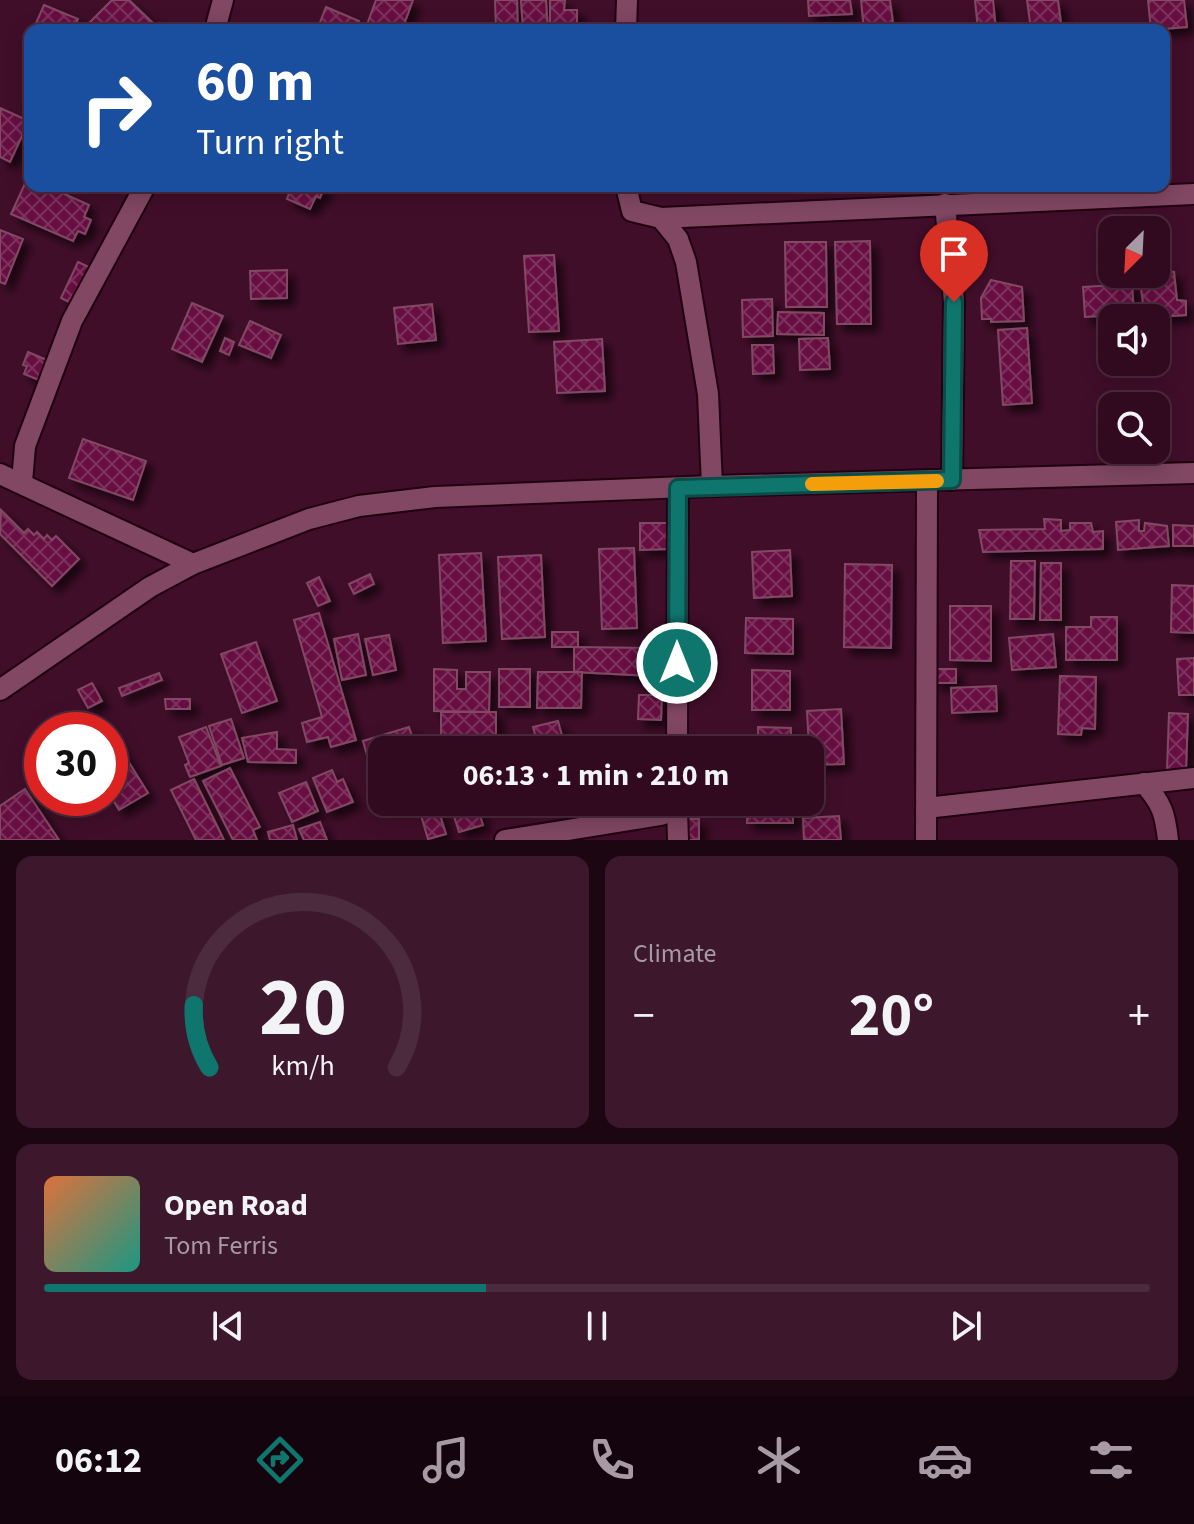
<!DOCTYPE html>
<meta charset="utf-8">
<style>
:root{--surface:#310a20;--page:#3d182d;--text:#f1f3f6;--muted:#a89aa5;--line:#4c2b3e;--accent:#0f766e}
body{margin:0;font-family:"Source Sans 3",sans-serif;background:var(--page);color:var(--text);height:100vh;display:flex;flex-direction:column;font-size:30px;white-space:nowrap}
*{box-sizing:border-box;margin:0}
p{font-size:26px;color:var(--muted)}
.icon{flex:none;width:44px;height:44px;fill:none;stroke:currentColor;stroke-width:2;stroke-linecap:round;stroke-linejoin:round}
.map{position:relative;height:840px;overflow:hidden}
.drawer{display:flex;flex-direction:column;gap:16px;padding:16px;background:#1b0612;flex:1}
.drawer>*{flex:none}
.guide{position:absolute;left:24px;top:24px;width:1146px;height:168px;border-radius:16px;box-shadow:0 4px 20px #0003,0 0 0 2px var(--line);background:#1a4fa0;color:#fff;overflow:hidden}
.needle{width:52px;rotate:204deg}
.tools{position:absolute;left:1098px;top:216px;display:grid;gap:16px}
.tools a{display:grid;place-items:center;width:72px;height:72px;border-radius:16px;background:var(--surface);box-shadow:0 4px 20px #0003,0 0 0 2px var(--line);font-size:40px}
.speed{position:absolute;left:24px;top:712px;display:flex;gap:16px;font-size:40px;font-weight:700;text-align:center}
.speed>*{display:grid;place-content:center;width:104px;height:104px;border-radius:50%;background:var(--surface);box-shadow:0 4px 20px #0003,0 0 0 2px var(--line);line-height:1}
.speed .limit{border:12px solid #d22;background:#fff;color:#111}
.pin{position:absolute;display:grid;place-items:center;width:68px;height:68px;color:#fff;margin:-82px -34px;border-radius:50% 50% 50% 0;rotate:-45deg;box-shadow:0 0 8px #0007}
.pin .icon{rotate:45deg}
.me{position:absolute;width:88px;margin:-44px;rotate:0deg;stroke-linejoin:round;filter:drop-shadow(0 0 6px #0008)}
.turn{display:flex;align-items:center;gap:28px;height:168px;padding:0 40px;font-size:36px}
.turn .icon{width:104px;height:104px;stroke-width:2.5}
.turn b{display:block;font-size:56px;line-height:68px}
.big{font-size:60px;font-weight:700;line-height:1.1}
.drawer .tile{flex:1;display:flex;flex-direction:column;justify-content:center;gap:12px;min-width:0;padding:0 28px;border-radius:16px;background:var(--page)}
.drawer .dial{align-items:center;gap:0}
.dial svg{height:208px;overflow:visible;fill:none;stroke:var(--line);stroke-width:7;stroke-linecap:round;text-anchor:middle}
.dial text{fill:var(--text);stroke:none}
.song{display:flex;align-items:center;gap:24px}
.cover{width:96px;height:96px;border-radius:12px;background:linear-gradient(135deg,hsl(20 70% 55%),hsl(170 70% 35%))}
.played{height:8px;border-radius:4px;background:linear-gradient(90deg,var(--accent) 40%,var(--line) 40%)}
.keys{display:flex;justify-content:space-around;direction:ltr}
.heat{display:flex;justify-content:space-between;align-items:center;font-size:44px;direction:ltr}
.drawer .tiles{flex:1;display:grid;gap:16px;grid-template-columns:1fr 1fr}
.tile:last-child{grid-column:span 2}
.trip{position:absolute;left:368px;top:736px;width:456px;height:80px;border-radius:16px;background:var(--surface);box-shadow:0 4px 20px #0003,0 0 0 2px var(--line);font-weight:700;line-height:80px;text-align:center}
.menu{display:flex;height:128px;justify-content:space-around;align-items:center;background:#14040d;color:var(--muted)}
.menu .icon{width:56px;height:56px}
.menu .active{color:var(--accent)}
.menu b{font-size:36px;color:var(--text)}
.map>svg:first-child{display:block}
.building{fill:url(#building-cross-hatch);stroke:#824964;stroke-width:2;filter:url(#shadow)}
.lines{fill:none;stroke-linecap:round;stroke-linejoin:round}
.minor-casing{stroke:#210012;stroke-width:24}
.tertiary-casing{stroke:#210012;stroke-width:24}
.minor{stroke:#814763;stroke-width:20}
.tertiary{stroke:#814763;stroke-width:20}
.route-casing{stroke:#0a4d48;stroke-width:20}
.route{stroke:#0f766e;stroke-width:14}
.slow{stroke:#f59e0b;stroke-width:14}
</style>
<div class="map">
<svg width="1194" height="840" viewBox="0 0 1194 840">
<defs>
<pattern id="building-cross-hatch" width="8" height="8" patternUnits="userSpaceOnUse" patternTransform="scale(2)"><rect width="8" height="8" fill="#671042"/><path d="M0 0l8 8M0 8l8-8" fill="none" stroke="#7d315d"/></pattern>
<filter id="shadow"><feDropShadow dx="7" dy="7" stdDeviation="4" flood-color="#0009"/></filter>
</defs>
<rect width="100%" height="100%" fill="#410e2a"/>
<g class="building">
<polygon points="112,0 129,0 152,22 144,30 92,30 87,25"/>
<polygon points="376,0 413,0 402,30 365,30"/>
<polygon points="495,0 517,0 518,30 496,30"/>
<polygon points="521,0 546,0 548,30 523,30"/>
<polygon points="550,0 565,0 564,10 577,10 577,30 550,30"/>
<polygon points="808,0 850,0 852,14 809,16"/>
<polygon points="861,0 890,0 894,30 864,30"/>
<polygon points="975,0 993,0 996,30 978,30"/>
<polygon points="1027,0 1058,0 1062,30 1031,30"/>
<polygon points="1148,0 1184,0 1187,27 1151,30"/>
<polygon points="44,5 78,19 73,30 33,30"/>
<polygon points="326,7 359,21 355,30 317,30"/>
<polygon points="0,108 29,121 10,162 0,157"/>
<polygon points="28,177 30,186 47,186 89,205 84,217 91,220 85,234 78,231 73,241 11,214"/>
<polygon points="292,186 325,186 320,198 316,196 310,209 287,199"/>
<polygon points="0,230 23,239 5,284 0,282"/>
<polygon points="870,241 871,324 837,324 835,242"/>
<polygon points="785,242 826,242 827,307 786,307"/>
<polygon points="554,255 559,331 529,332 524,256"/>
<polygon points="78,262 95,270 77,306 61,298"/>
<polygon points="287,270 287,298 251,299 250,271"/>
<polygon points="1156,270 1174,272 1177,300 1186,301 1186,315 1145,318 1139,274 1156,274"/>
<polygon points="991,280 1022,287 1024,321 991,322 991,319 982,319 981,298"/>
<polygon points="1132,284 1134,314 1085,317 1083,287"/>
<polygon points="772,299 773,336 743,337 742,300"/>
<polygon points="192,303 223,316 202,362 172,349"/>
<polygon points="432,304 436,340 398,344 394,308"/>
<polygon points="778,312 824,313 824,335 777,334"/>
<polygon points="250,321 281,335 271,358 239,345"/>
<polygon points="1027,328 1032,403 1003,405 998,330"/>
<polygon points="225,338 234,342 229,355 220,351"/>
<polygon points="828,338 830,369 800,370 799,339"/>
<polygon points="602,339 605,391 557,393 554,342"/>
<polygon points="752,345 773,345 774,373 753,374"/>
<polygon points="28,352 47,360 39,380 24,374 27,366 23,365"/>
<polygon points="83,439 146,461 133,500 69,478"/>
<polygon points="1,510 24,533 28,529 34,535 37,532 44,539 47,535 52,540 56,536 79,559 52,586 0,534"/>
<polygon points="1044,519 1061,520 1061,531 1070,530 1070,523 1091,523 1093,532 1103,531 1103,549 983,552 979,530 1045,529"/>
<polygon points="1139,520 1139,531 1144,531 1145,523 1167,526 1169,546 1118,550 1116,522"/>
<polygon points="640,523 668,523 669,549 640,550"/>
<polygon points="1173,525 1194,526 1194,546 1173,546"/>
<polygon points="634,548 637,628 602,629 599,549"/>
<polygon points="790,550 792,596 754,598 752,552"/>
<polygon points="481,553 486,641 443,643 439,555"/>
<polygon points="541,555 545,637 502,639 498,557"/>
<polygon points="1011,561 1035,561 1034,619 1010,619"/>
<polygon points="1041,563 1061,563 1061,620 1040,620"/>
<polygon points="845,564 892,565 891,648 844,647"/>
<polygon points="370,574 374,584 354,594 349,584"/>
<polygon points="319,577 330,601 318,606 307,583"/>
<polygon points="1172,585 1194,586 1194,633 1171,632"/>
<polygon points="950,606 991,606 991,661 950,660"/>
<polygon points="319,613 356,740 331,747 328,737 307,742 302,723 322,717 294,620"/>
<polygon points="1091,617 1117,617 1117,660 1066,660 1066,627 1091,627"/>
<polygon points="746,618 793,619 793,654 745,653"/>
<rect x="552" y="632" width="26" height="15"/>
<polygon points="358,634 366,675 342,680 334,639"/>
<polygon points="1053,634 1056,667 1012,670 1009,638"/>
<polygon points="389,635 396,670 373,675 365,639"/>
<polygon points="256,642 277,701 242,713 221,654"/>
<polygon points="574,647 651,648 651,676 574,672"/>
<polygon points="1194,658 1194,695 1179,695 1177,659"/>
<polygon points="434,669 457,670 457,689 466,689 466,672 490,672 489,712 434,711"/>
<rect x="499" y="669" width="31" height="38"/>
<rect x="933" y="669" width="23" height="14"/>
<polygon points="752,670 790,671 790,710 752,710"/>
<polygon points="538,672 582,672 581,708 537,708"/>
<polygon points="159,673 162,680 122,696 119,688"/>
<polygon points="1060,676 1096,677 1095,729 1082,728 1081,735 1058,734"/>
<polygon points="92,683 102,701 88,708 78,690"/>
<polygon points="996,686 997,711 952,713 951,688"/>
<polygon points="639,695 662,695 661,720 638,719"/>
<polygon points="165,699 190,699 190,709 166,709"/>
<polygon points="841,709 844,764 810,765 807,711"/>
<rect x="441" y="712" width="55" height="29"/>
<polygon points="1169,713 1188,714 1186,771 1167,771"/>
<polygon points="101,718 109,730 82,730"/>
<polygon points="231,719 244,758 222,765 209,726"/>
<polygon points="558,721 566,750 539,750 533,727"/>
<polygon points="206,727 221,766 190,777 185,765 189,763 179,737"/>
<polygon points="409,727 415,745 406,748 406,750 382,750 382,770 372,773 363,741"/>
<polygon points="758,727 791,728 791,750 758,750"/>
<polygon points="110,732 148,793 119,810 110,795"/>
<polygon points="277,732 277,749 296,750 296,763 248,762 242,738"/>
<rect x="587" y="737" width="54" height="13"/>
<polygon points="230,768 260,827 253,830 257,840 233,840 203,781"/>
<polygon points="332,770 337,782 343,779 353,802 327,812 313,778"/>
<polygon points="194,779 224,840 196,840 171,790"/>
<polygon points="306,782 318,811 292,822 279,793"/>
<polygon points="25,789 59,840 0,840 0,806"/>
<polygon points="417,802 436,802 446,834 428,839"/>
<rect x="747" y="802" width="46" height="21"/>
<polygon points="477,806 483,825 459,832 453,813"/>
<polygon points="839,816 841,840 804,840 803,818"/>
<rect x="686" y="819" width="13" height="21"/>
<polygon points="320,822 327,840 304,840 299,829"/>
<polygon points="293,825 297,840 270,840 268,832"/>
</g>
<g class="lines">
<g class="minor-casing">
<g id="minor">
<polyline points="215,30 223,0"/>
<polyline points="626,30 627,0"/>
<polyline points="626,186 632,211 661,218 1194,194"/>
<polyline points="945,204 954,302 952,480"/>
<polyline points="661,218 678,239 686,262 708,394 712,486"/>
<polyline points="0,474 193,564"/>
<polyline points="22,482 25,446 72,321 145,186"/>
<polyline points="677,750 678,488"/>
<path d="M1144,783C1162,804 1165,813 1168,840"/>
<polyline points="926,808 1194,778"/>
<polyline points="677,809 678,840"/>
<polyline points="505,840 661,815 677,809 677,802"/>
<polyline points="926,840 927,481"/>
</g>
</g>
<g class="tertiary-casing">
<polyline id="tertiary" points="0,690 150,587 193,564 309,519 359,506 435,497 712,486 1194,473"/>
</g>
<use href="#minor" class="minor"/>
<use href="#tertiary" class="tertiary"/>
</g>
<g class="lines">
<g class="route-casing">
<polyline id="route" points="677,663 678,488 952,480 954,302"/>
</g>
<use href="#route" class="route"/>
<polyline class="slow" points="812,484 937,481"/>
</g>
</svg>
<div class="tools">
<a><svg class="needle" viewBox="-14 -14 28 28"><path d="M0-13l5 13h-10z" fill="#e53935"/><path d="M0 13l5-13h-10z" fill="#a89aa5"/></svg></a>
<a><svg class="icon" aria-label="sound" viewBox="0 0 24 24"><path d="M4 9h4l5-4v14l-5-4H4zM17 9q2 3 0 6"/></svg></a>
<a><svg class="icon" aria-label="search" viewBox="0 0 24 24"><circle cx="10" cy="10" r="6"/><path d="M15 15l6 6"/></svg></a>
</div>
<div class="speed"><div class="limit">30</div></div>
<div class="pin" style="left:954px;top:302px;background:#d93025"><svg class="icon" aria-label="arrive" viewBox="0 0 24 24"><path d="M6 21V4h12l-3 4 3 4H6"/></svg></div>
<svg class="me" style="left:677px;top:663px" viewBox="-20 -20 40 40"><circle r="17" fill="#0f766e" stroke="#fff" stroke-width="3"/><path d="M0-11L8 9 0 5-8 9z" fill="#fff"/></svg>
<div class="trip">06:13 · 1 min · 210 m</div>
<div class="guide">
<div class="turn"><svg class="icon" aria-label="right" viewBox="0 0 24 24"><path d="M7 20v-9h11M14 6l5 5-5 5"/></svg><div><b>60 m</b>Turn right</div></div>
</div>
</div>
<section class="drawer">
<div class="tiles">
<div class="tile dial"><svg viewBox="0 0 100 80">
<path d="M14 69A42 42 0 1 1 86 69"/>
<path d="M14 69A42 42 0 0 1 8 45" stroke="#0f766e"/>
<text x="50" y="56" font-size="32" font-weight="700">20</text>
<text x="50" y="72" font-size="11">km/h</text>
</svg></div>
<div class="tile"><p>Climate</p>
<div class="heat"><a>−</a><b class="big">20°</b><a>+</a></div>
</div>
<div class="tile">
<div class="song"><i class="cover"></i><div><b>Open Road</b><p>Tom Ferris</p></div></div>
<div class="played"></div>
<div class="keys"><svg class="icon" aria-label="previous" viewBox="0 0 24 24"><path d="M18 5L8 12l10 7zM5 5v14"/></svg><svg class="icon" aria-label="pause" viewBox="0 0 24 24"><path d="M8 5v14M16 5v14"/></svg><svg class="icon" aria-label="next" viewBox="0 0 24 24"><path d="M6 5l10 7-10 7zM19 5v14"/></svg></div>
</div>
</div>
</section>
<nav class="menu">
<b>06:12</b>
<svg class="icon active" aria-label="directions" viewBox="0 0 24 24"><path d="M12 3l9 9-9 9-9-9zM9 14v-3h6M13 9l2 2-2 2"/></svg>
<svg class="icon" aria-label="music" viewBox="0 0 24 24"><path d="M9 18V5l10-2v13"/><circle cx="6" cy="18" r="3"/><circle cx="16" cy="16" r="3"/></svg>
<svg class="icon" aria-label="phone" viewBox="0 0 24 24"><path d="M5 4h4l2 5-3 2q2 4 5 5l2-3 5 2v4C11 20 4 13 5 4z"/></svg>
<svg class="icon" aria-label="climate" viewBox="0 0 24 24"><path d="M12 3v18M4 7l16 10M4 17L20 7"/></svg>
<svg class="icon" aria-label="car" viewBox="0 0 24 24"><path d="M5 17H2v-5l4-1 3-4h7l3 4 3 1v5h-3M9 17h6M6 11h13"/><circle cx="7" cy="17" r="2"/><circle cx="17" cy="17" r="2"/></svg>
<svg class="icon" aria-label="filters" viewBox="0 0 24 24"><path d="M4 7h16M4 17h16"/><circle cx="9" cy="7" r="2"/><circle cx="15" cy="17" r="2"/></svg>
</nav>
